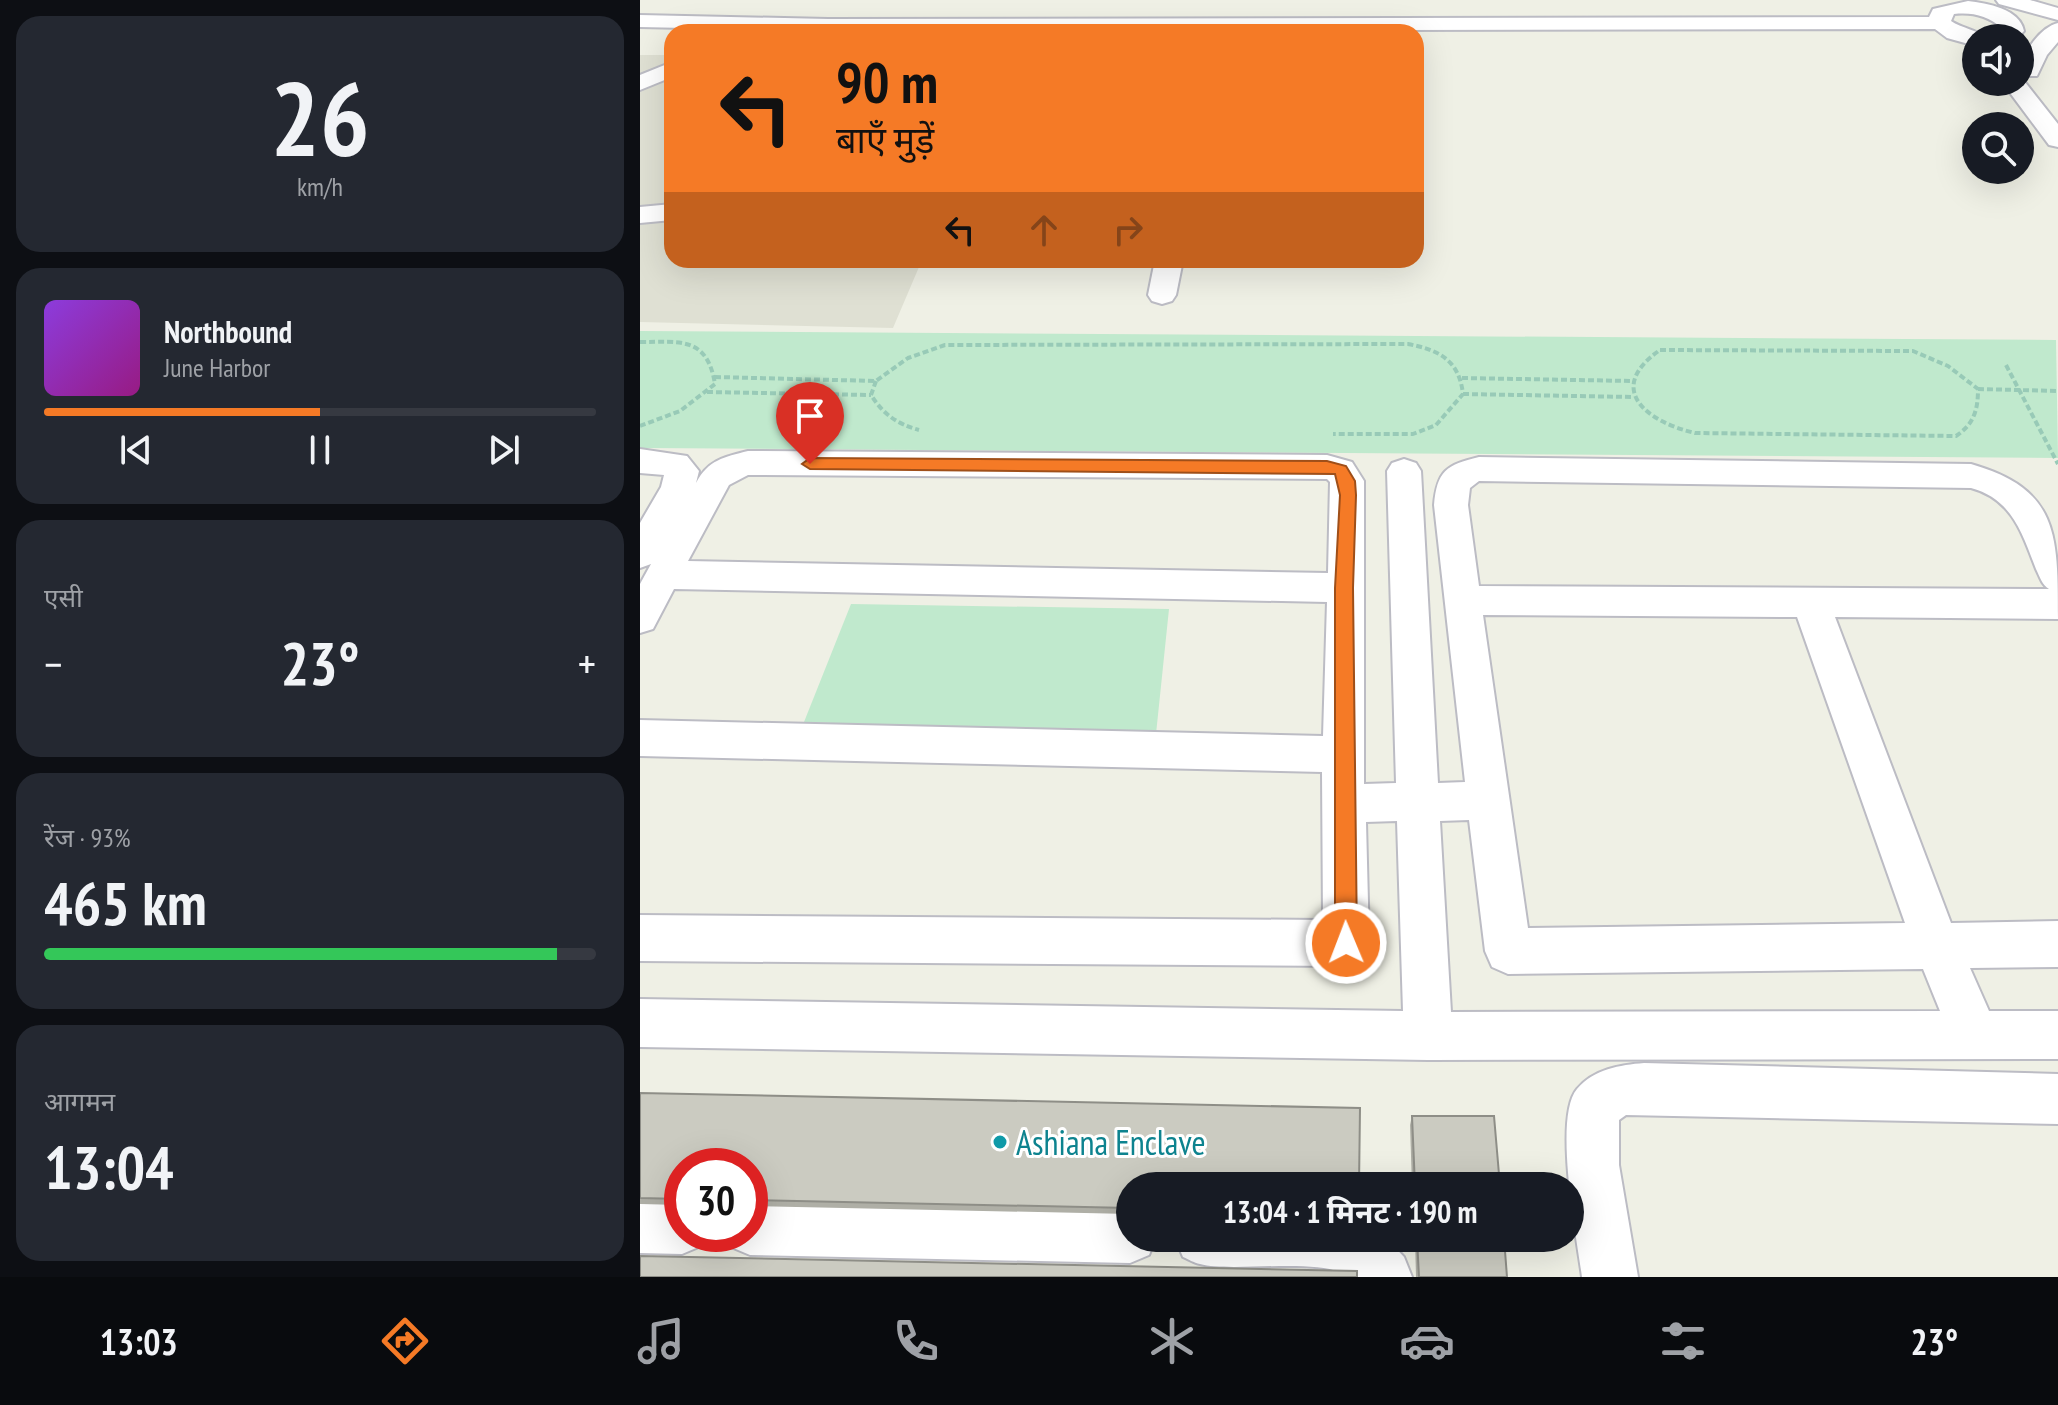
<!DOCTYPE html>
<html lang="hi">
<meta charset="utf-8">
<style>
:root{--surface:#171b24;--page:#242831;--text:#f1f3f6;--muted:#9ea1a6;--line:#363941;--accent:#f57a26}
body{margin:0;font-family:"PT Sans Narrow","Noto Sans Devanagari",sans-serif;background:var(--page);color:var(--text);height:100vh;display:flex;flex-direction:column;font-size:30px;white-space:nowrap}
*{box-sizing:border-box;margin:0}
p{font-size:26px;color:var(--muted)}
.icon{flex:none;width:44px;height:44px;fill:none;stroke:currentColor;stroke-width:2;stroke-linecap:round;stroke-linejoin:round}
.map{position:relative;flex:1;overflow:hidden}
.drawer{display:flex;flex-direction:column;gap:16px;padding:16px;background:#0d0f14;width:640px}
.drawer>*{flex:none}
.banner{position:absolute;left:24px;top:24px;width:760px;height:244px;border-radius:24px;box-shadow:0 8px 32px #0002;background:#f57a26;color:#111;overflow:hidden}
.tools{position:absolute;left:1322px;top:24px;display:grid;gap:16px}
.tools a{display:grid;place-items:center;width:72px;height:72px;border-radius:50%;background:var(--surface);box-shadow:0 8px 32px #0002;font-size:40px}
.speed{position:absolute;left:24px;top:1148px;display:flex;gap:16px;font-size:40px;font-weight:700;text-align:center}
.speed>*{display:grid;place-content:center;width:104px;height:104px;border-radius:50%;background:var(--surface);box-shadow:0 8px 32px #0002;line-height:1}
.speed .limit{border:12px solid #d22;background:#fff;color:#111}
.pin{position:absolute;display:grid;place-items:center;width:68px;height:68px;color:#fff;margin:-82px -34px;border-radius:50% 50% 50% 0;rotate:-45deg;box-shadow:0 0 8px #0007}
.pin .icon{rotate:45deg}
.me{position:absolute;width:88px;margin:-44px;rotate:359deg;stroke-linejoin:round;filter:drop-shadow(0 0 6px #0008)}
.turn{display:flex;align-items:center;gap:28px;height:168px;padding:0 40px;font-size:36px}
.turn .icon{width:104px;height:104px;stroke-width:2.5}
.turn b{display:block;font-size:56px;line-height:68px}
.lanes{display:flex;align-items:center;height:76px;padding:0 40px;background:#0003;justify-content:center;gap:40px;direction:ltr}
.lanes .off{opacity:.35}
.big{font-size:60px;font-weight:700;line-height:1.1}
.drawer .widget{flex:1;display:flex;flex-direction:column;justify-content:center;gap:12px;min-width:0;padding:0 28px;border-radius:24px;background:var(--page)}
.drawer .dial{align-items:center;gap:0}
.dial b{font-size:104px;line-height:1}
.song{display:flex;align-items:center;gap:24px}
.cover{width:96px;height:96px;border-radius:12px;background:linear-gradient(135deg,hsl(270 70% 55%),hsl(310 70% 35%))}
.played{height:8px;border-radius:4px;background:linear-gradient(90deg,var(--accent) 50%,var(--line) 50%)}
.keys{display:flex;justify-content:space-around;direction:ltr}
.heat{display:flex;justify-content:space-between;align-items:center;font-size:44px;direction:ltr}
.charge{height:12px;border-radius:6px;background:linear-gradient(90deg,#34c759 93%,var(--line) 0)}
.trip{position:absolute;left:476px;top:1172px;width:468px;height:80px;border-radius:40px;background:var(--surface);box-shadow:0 8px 32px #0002;font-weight:700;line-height:80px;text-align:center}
.tabs{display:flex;height:128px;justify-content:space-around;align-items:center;background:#090b0e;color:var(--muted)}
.tabs .icon{width:56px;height:56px}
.tabs .active{color:var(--accent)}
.tabs b{font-size:36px;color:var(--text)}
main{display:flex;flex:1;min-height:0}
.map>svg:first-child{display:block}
.education{fill:#dfe0d3}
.green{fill:#c0e9cd}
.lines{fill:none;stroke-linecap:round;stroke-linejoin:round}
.minor-casing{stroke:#bcbcc4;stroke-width:4}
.path{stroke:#98cab7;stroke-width:4;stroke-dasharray:6 3;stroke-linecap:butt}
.minor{fill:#fff;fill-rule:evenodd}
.wall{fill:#afafa6}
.building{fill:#cbcbc1;stroke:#8e8e87;stroke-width:2}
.route{fill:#f57a26;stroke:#9f4f19;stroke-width:2}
.culture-dot{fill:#0f9aa8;stroke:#fff;stroke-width:3}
.labels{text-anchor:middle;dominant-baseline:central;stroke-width:6;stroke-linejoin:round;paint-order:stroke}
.near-culture-label{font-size:34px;fill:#0d838f;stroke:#fff;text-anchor:start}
</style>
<main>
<section class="drawer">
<div class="widget dial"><b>26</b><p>km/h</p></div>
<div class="widget">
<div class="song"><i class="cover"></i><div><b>Northbound</b><p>June Harbor</p></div></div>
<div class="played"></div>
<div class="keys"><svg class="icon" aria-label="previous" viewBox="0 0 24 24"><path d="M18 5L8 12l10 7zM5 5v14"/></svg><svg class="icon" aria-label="pause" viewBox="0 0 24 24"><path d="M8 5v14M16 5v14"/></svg><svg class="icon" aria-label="next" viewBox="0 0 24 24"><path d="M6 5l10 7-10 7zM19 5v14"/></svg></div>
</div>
<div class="widget"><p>एसी</p>
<div class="heat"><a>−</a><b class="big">23°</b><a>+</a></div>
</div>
<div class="widget"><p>रेंज · 93%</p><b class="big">465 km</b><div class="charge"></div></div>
<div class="widget"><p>आगमन</p><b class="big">13:04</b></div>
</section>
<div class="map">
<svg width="1418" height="1277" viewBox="0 0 1418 1277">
<rect width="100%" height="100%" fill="#eff0e5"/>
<polygon class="education" points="0,55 32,55 32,260 282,260 253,328 0,322"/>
<g class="green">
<polygon points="0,331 1416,340 1418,458 0,448"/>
<polygon points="211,604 529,609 516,734 164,722"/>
</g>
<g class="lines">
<g class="minor-casing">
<g id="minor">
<polygon points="1356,0 1390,0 1418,8 1418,20 1359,4"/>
<path d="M1328,1C1347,3 1380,9 1384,31L1377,38H1352L1362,28C1348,16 1333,12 1314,14L1311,21C1321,28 1338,30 1346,38H1336V46L1307,38L1295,29L188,31L0,27V15L188,19L1289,17L1293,9Z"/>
<path d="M1418,23V42L1407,55L1397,76H1381C1378,57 1400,27 1418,23Z"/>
<polygon points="32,62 32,77 0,90 0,75"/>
<polygon points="1381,77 1418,124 1418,147 1409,145 1362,82 1380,82"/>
<polygon points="32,204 32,220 0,223 0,207"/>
<polygon points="515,260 543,260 536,295 532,301 522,304 512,301 508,295"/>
<path d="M0,449L47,456L59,471L56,483C68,460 84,457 108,451L687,455L712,462L724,481V784L756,783L747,471L752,463L764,459L776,463L781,471L798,783L825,782L794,505C797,471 806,465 839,457L1331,464C1418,489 1418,533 1418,619L1195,617L1311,923L1418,921V967L1330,968L1349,1011H1418V1059L788,1060L0,1047V999L763,1011L757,821L726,822L729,943L722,959L706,966L0,961V915L683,920L682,772L0,756V720L683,736L687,602L34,589L13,629L0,633V584L11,564L0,568V523L21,487L24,475L0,473ZM108,475L687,479L690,482L688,573L48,561L89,485ZM839,481L1331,488C1372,499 1382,533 1396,569C1400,577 1402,585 1409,589L839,586L828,505L830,488ZM843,615L1157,617L1265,923L888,928ZM829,820L845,951L852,967L868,974L1283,969L1300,1011L811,1012L800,821Z"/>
<path d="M1004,1063L1418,1074V1124L986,1115L979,1120V1165L998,1277H942C937,1239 913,1117 937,1089C954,1069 980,1065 1004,1063Z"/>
<polygon points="0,1199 42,1200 42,1234 66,1234 61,1246 42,1254 0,1253"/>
<polygon points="110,1201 490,1209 490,1238 516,1238 509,1255 490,1263 110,1255 91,1247 86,1234 110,1234"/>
<path d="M535,1238H746L764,1257L772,1277H708C685,1256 593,1273 560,1264C554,1263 548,1259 543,1257Z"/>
</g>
</g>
<g class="path">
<path d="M0,342C40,342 67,336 75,384L40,411L0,426"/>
<path d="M1020,350L1273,351L1308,366L1338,389C1338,410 1334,424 1316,436L1055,433C1007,422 964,389 1020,350Z"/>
<polyline points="1366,365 1418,464"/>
<path d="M75,377L236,381L268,358L305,345L768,344C799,350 819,360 823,394L796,425L773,434H693"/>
<polyline points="822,378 993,381"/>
<path d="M236,381L231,395C243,414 257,424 279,430"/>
<polyline points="1338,389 1418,391"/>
<polyline points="67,392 231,395"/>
<polyline points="823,394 993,397"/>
</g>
<use href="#minor" class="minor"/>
</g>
<g class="wall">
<polygon points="0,1093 490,1186 490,1214 110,1206 110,1166 42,1166 42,1205 0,1204"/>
<polygon points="772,1116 860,1186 772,1186 770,1125"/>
<polygon points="775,1238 864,1238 867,1277 776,1277"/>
</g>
<g class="building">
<polygon points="0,1093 720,1108 719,1186 490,1186 490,1208 110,1200 110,1166 42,1166 42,1199 0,1198"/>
<polygon points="772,1116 854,1116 860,1186 775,1186"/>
<polygon points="777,1238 864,1238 867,1277 779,1277"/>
<polygon points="0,1256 717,1271 717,1277 0,1277"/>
</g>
<polygon class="route" points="170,458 687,461 706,466 715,481 716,495 713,588 717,943 714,951 706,954 698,951 695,943 695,588 700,495 695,474 170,469 162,464"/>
<circle class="culture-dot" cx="360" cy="1142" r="8"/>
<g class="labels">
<g class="near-culture-label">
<text x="376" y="1142">Ashiana Enclave</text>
</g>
</g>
</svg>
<div class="tools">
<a><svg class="icon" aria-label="sound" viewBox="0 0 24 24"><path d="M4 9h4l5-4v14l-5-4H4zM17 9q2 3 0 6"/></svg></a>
<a><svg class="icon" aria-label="search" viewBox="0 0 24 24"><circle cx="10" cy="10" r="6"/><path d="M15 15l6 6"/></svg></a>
</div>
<div class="speed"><div class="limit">30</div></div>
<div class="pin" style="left:170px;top:464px;background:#d93025"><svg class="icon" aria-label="arrive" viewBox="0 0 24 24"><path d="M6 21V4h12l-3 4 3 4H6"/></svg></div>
<svg class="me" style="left:706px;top:943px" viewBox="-20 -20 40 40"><circle r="17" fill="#f57a26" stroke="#fff" stroke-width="3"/><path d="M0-11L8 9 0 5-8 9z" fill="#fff"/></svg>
<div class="trip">13:04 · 1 मिनट · 190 m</div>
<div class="banner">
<div class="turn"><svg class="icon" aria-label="left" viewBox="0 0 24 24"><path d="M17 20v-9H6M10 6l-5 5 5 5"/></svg><div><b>90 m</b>बाएँ मुड़ें</div></div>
<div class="lanes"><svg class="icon" aria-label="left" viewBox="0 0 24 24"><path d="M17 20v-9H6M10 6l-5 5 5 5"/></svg><svg class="icon off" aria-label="ahead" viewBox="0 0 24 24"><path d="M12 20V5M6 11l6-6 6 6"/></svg><svg class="icon off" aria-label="right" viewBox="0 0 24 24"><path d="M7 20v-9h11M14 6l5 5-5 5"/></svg></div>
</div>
</div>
</main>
<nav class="tabs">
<b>13:03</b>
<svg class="icon active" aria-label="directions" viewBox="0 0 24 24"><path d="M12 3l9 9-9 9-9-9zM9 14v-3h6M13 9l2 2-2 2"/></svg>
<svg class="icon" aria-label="music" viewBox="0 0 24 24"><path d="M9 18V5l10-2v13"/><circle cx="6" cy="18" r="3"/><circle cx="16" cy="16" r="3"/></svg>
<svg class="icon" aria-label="phone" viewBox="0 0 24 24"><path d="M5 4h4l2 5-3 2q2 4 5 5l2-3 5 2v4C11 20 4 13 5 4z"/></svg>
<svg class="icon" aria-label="climate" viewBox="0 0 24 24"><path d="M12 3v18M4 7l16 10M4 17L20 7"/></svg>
<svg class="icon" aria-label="car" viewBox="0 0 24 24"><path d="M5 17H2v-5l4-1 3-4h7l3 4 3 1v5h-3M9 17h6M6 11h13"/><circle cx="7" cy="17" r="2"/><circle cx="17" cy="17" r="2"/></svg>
<svg class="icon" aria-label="filters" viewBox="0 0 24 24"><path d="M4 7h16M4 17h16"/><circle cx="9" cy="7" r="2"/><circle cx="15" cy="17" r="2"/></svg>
<b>23°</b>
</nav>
